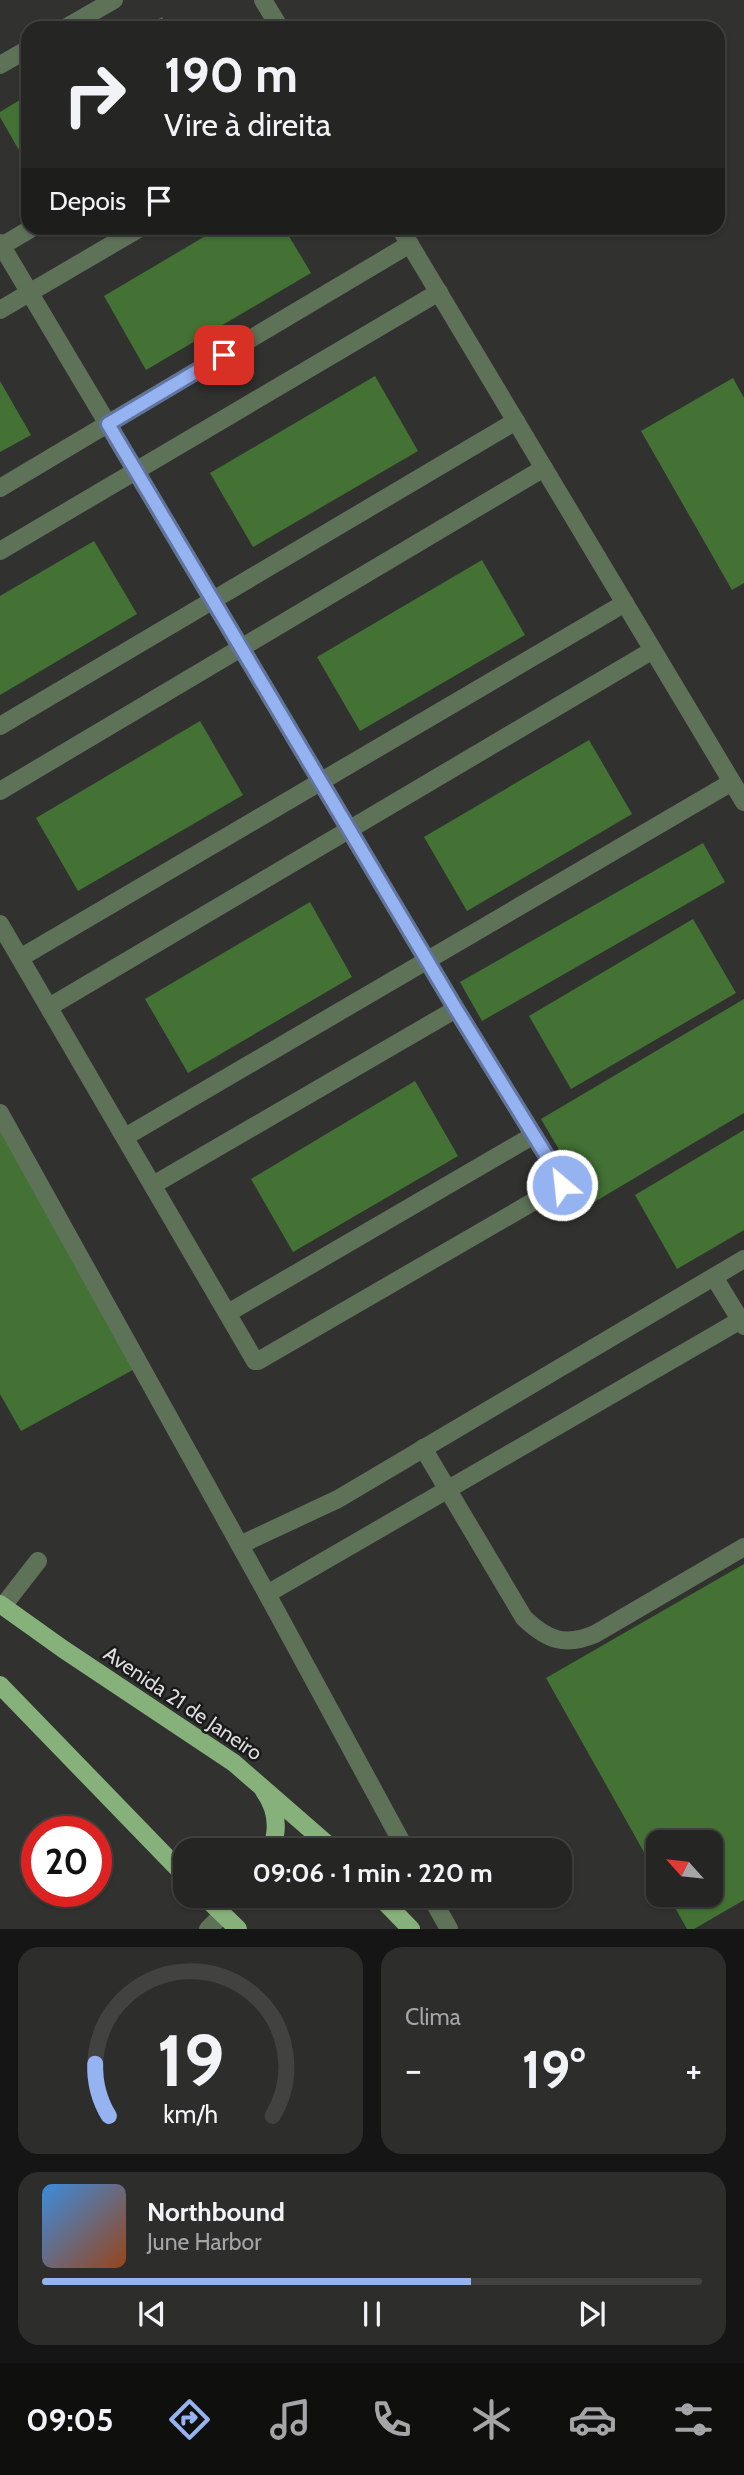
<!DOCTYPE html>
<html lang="pt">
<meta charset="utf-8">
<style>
:root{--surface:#252624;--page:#2d2e2c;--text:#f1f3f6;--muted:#a3a5a6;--line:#424341;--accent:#95b2f1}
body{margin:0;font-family:Cabin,sans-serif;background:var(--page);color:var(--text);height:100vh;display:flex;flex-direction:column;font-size:26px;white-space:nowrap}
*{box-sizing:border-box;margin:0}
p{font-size:23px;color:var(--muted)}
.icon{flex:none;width:38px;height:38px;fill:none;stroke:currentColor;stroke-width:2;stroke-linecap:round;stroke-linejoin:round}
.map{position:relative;height:1929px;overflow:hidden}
.panel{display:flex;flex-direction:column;gap:18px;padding:18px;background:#141514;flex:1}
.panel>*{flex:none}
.guide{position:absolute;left:21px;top:21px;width:704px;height:214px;border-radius:21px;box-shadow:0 2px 5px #0004,0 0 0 2px var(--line);background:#252624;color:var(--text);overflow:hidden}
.needle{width:46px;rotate:297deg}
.tools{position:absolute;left:646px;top:1830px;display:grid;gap:14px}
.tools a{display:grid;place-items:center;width:77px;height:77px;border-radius:14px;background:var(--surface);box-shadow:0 2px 5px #0004,0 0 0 2px var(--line);font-size:35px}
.speed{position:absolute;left:21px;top:1816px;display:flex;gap:14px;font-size:35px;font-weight:700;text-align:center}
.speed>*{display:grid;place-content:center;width:91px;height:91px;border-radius:50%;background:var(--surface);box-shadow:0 2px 5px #0004,0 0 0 2px var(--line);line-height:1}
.speed .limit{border:10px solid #d22;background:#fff;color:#111}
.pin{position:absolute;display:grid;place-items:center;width:60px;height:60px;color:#fff;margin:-30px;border-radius:14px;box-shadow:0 4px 10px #0006}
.me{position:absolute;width:77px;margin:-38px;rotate:332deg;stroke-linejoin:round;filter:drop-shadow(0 0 5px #0008)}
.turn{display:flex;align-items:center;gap:24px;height:147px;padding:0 28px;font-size:32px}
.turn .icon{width:91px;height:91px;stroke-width:2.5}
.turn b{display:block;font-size:49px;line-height:60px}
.then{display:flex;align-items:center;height:66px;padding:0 28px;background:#0003;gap:14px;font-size:26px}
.big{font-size:52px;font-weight:700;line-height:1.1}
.panel .widget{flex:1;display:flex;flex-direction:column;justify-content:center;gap:10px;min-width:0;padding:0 24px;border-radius:21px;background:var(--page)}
.panel .dial{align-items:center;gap:0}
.dial svg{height:182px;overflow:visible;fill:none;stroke:var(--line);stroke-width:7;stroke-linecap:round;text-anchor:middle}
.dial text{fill:var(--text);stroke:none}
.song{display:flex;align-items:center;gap:21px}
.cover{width:84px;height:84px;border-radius:10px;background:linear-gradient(135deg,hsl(210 70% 55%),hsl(20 70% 35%))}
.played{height:7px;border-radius:4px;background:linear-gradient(90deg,var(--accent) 65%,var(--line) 65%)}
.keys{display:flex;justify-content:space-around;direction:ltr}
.heat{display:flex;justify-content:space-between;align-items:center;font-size:38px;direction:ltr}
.panel .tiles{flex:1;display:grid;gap:18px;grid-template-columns:1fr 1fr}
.widget:last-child{grid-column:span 2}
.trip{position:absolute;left:173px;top:1838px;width:399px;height:70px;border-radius:21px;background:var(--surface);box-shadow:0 2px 5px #0004,0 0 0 2px var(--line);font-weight:700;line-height:70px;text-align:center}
.menu{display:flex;height:112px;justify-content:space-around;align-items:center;background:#0f0f0e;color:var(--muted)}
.menu .icon{width:49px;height:49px}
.menu .current{color:var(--accent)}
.menu b{font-size:32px;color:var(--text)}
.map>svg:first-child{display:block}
.building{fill:#437234}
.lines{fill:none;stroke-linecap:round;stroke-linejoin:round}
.minor{stroke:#5e7258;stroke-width:18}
.major{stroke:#87b17a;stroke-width:18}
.route-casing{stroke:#61749d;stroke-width:18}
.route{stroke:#95b2f1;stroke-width:12}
.labels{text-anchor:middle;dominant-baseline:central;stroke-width:5;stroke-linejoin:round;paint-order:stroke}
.street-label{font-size:21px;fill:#dddedd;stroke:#191a19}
</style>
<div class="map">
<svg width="744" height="1929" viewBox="0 0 744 1929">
<rect width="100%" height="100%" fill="#313230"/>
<g class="building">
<polygon points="162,17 168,28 143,28"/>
<polygon points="28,95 28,166 0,117 0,112"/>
<polygon points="219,228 284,228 311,273 146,370 104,296"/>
<polygon points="375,376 418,451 253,547 210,473"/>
<polygon points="733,378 744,398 744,583 732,590 641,431"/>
<polygon points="0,381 31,435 0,452"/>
<polygon points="94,541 137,614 0,695 0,596"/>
<polygon points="482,560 525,635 360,731 317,657"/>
<polygon points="200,721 243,795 78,891 36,818"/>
<polygon points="589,740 632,814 467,911 424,837"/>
<polygon points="703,843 725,882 482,1021 460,982"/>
<polygon points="310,902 352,977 188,1073 145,999"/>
<polygon points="693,919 736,993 571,1089 529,1016"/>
<polygon points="744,999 744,1113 591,1204 541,1119"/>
<polygon points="415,1081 458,1156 293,1252 251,1179"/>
<polygon points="0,1125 140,1366 21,1431 0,1394"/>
<polygon points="744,1130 744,1230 677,1269 635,1195"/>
<polygon points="744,1564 744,1900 694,1929 687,1929 668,1895 710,1895 710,1843 658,1843 658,1877 546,1678"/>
</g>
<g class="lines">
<g class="minor">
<polyline points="263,0 280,28"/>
<polyline points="65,28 114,0"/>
<polyline points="0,65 28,49"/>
<polyline points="400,228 744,802"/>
<polyline points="0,243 456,1009 562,1181 562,1185 258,1361 255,1361 0,924"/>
<polyline points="0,247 32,228"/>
<polyline points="0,310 140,228"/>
<polyline points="0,488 410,244"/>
<polyline points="0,551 439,292"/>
<polyline points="0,726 516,421"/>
<polyline points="0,791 544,468"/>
<polyline points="20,958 625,603"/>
<polyline points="49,1007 653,650"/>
<polyline points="0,1113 267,1594 406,1850"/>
<polyline points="125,1137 732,782"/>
<polyline points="153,1185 456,1009"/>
<polyline points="714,1277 744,1326"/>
<polyline points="228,1313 534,1135"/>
<path d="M423,1448L524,1618C547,1640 565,1647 595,1634L744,1547"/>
<polyline points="240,1545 338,1499 744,1259"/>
<polyline points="267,1594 744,1318"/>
<polyline points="3,1606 38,1561"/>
<polyline points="430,1895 449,1929"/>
<polyline points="208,1929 222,1915"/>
</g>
<g class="major">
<polyline points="0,1604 63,1649 234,1763 334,1850"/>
<polyline points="0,1685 186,1877"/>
<path d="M264,1791C277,1809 279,1829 271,1850"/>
<polyline points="203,1895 238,1929"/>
<polyline points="378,1895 411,1929"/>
</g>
</g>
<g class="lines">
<g class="route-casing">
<polyline id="route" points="224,355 108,424 456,1009 562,1181 562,1185"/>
</g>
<use href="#route" class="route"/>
</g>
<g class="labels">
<g class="street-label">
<text transform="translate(183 1703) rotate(34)">Avenida 21 de Janeiro</text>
</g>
</g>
</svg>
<div class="tools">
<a><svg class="needle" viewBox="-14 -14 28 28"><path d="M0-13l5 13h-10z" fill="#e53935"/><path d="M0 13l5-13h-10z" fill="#a3a5a6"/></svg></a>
</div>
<div class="speed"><div class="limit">20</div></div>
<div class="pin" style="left:224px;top:355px;background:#d93025"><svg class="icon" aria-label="arrive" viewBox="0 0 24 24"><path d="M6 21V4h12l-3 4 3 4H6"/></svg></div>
<svg class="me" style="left:562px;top:1185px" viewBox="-20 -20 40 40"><circle r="17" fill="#95b2f1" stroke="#fff" stroke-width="3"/><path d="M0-11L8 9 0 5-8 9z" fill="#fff"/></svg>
<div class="trip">09:06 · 1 min · 220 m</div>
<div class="guide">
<div class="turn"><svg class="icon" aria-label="right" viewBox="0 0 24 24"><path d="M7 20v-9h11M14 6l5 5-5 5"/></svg><div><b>190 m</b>Vire à direita</div></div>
<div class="then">Depois<svg class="icon" aria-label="arrive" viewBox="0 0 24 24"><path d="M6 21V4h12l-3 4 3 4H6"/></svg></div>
</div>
</div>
<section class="panel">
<div class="tiles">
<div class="widget dial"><svg viewBox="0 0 100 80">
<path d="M14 69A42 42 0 1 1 86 69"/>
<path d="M14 69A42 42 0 0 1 8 46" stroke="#95b2f1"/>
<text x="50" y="56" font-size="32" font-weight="700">19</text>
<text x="50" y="72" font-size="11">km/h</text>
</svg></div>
<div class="widget"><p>Clima</p>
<div class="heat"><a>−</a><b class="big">19°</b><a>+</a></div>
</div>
<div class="widget">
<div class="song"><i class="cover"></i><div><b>Northbound</b><p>June Harbor</p></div></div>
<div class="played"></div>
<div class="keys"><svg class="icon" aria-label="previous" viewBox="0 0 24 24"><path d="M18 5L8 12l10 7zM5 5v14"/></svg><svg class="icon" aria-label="pause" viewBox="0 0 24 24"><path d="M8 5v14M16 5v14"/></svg><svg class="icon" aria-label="next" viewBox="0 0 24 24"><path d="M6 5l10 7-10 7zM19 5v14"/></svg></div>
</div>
</div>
</section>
<nav class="menu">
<b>09:05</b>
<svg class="icon current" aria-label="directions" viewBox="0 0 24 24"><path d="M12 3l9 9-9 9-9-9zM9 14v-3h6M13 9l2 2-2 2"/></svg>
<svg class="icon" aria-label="music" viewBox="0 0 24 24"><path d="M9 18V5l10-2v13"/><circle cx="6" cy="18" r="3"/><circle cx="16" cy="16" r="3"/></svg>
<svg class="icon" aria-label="phone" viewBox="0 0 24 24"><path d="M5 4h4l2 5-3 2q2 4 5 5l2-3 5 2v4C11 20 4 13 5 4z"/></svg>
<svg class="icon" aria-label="climate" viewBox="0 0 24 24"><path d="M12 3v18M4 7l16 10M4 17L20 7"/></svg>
<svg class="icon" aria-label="car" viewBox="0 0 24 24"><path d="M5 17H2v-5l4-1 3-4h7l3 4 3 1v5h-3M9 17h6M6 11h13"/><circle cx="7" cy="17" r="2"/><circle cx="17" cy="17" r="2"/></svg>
<svg class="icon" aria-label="filters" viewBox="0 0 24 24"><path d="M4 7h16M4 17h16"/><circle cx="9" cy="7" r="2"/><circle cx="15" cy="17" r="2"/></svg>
</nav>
